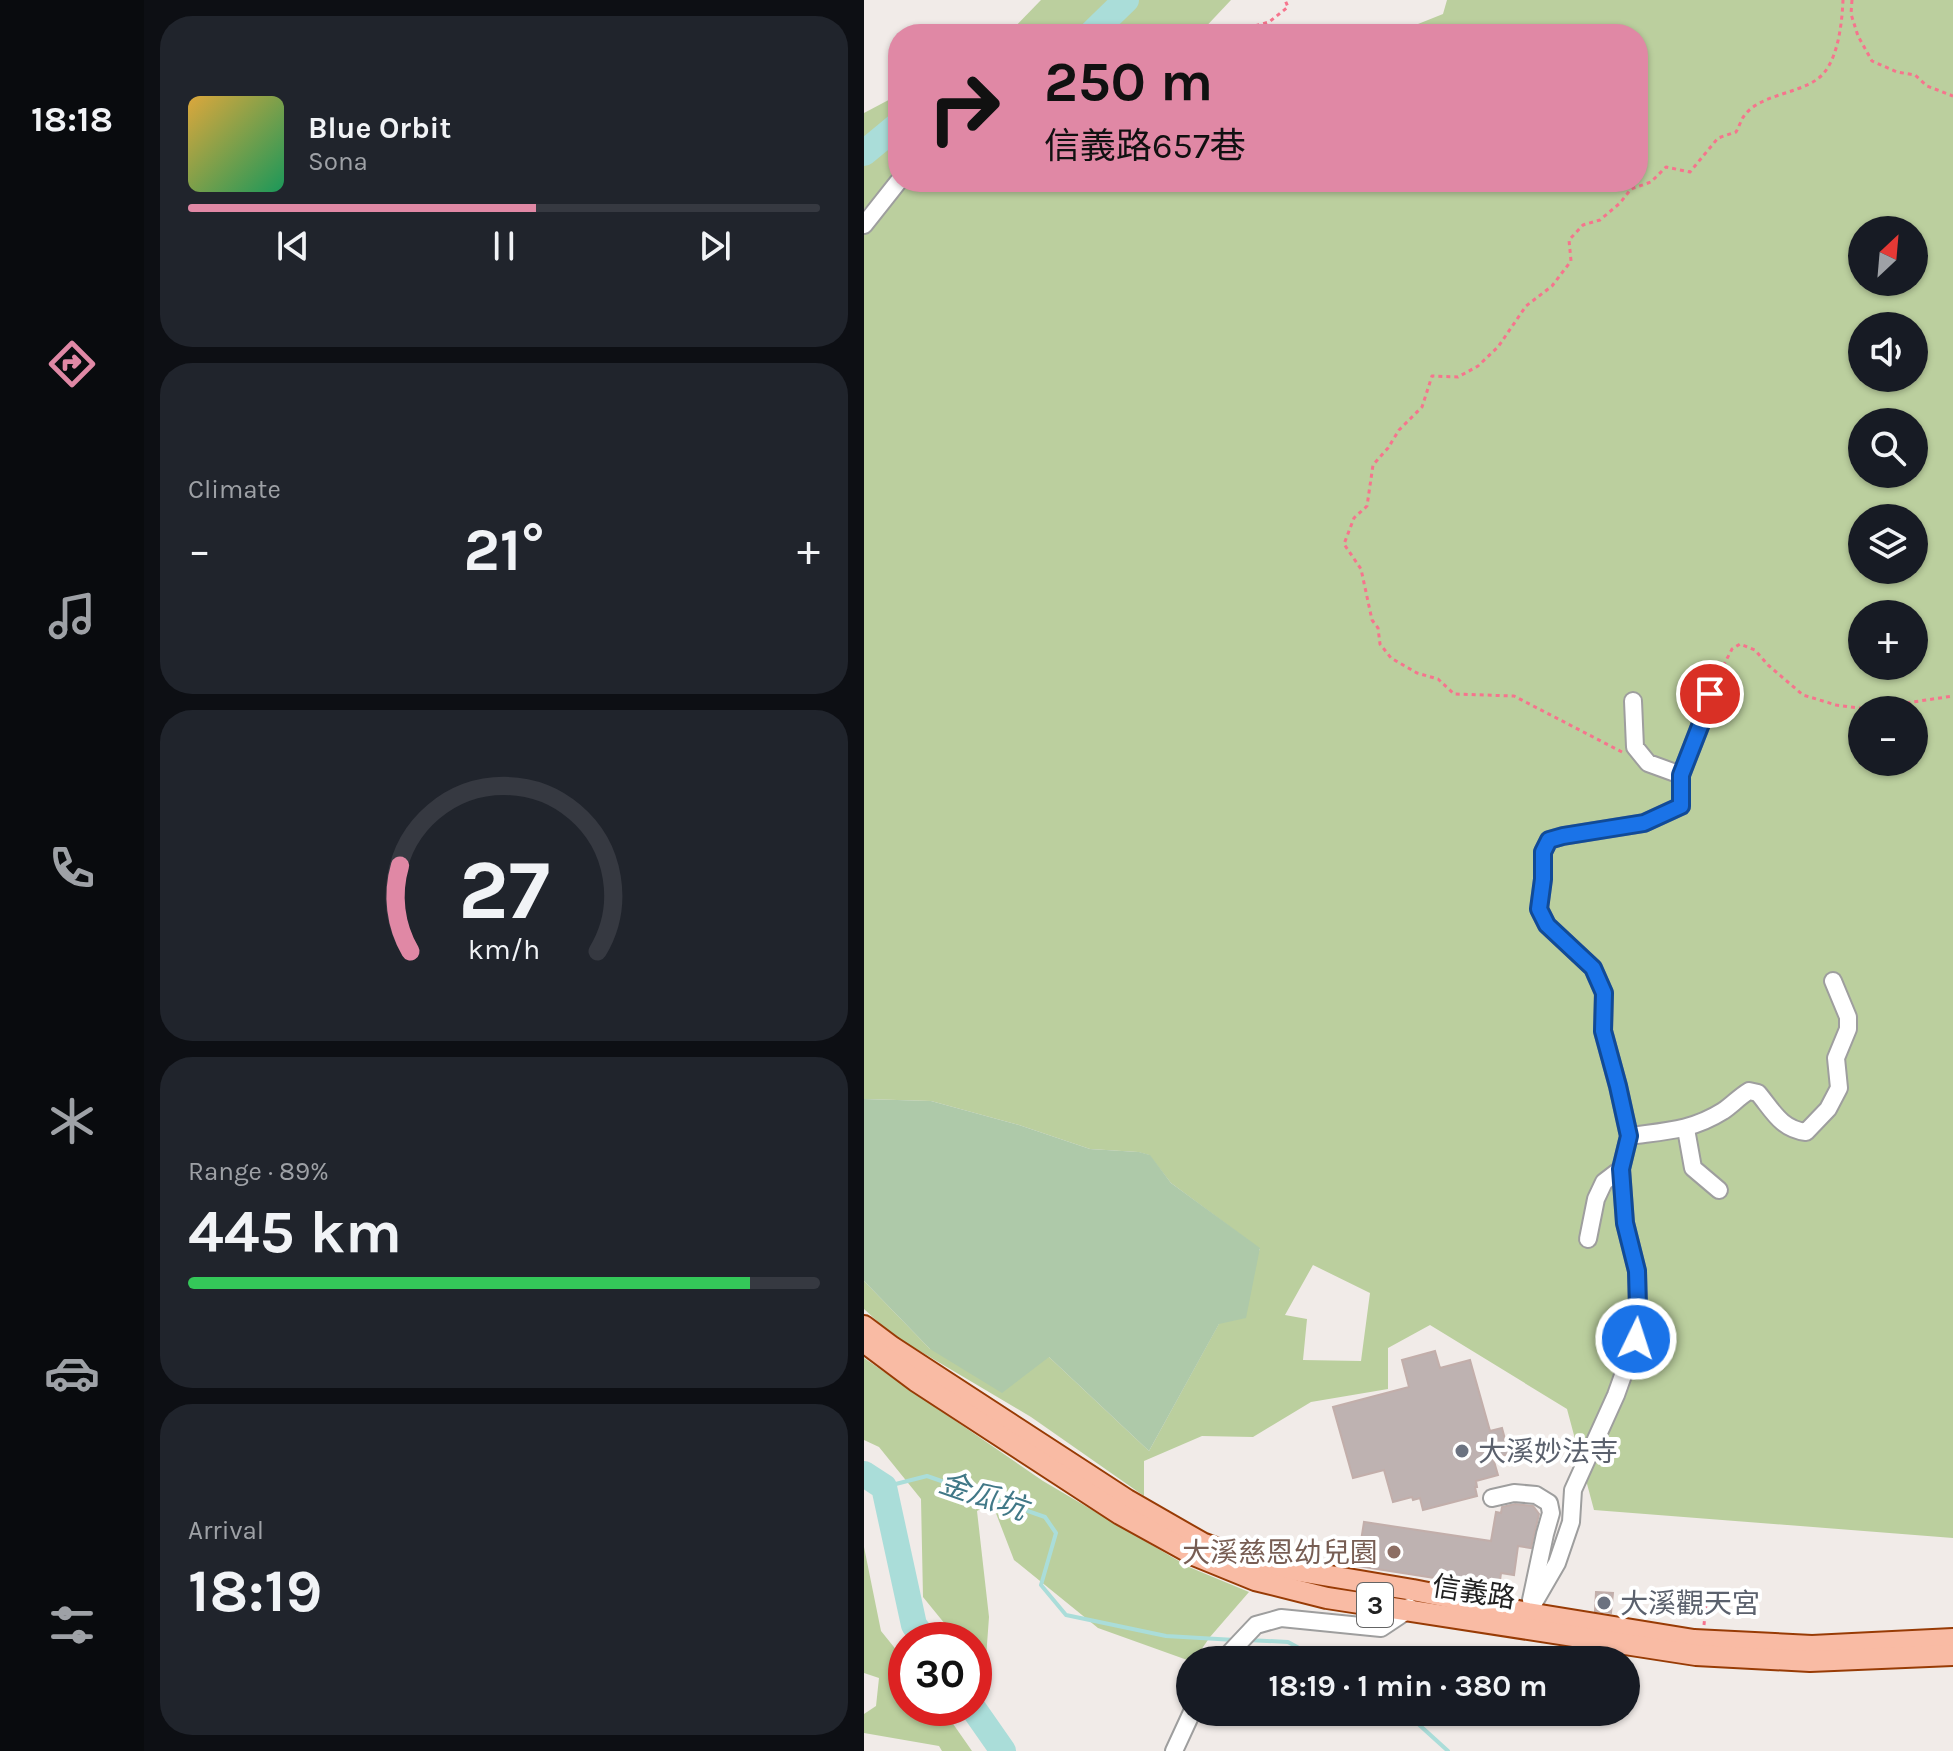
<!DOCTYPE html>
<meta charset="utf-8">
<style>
:root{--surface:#171b24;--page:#20242c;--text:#f1f3f6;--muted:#9ea1a6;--line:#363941;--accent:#e088a5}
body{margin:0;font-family:Karla,"Noto Sans TC",sans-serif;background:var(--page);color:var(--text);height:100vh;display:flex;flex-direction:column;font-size:30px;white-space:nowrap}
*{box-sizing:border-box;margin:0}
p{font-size:26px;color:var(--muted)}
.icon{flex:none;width:44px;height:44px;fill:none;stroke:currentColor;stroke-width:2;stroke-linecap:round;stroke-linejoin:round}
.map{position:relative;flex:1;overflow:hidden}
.side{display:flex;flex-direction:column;gap:16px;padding:16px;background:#0d0f14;width:720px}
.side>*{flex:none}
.guide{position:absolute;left:24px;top:24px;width:760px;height:168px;border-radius:32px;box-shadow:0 2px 6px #0004;background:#e088a5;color:#111;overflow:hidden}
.needle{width:52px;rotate:26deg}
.tools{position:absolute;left:984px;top:216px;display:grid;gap:16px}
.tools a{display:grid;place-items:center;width:80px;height:80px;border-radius:50%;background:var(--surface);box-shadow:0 2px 6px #0004;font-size:40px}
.speed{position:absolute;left:24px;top:1622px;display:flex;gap:16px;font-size:40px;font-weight:700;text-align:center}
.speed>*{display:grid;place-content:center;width:104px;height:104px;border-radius:50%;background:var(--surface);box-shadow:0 2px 6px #0004;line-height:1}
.speed .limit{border:12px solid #d22;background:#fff;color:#111}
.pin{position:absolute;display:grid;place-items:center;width:68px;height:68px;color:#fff;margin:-34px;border:4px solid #fff;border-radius:50%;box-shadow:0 2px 8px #0007}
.me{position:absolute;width:88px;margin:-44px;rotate:4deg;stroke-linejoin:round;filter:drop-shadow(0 0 6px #0008)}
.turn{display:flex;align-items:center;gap:28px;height:168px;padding:0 24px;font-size:36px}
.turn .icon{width:104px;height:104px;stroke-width:2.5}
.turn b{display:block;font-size:56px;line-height:68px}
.big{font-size:60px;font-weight:700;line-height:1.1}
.side .card{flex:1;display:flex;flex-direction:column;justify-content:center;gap:12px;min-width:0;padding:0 28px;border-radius:32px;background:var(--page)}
.side .dial{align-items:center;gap:0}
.dial svg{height:208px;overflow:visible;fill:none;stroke:var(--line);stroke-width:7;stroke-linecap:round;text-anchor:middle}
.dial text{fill:var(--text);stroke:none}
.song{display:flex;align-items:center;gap:24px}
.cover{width:96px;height:96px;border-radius:12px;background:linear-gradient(135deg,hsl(40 70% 55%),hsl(150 70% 35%))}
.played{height:8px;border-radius:4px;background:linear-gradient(90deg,var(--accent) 55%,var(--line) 55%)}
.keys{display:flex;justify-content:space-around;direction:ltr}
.heat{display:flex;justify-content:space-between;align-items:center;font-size:44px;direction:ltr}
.charge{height:12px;border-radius:6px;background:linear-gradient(90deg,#34c759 89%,var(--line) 0)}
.trip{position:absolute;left:312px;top:1646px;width:464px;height:80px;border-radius:40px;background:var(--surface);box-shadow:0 2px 6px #0004;font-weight:700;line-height:80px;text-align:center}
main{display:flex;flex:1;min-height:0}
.menu{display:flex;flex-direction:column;width:144px;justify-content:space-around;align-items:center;background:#090b0e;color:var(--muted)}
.menu .icon{width:56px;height:56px}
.menu .active{color:var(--accent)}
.menu b{font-size:36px;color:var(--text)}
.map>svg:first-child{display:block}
.forest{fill:#bbcf9e;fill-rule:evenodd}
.cemetery{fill:#aec9a9}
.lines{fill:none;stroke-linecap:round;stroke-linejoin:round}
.stream{stroke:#aaddd9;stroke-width:4}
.river{stroke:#aaddd9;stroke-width:26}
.building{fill:#beb2b1;stroke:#c2aeaa;stroke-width:2}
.minor-casing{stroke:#9e9e9e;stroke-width:20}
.major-casing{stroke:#983b05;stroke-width:24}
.path{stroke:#f6748d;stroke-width:3;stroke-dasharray:4 4;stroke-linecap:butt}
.minor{stroke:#fff;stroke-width:16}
.major{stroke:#f9bba4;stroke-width:20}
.route-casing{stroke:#114b97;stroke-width:20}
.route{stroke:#1a73e8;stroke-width:14}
.worship-dot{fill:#6b7280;stroke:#fff;stroke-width:3}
.education-dot{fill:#8d6e63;stroke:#fff;stroke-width:3}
.labels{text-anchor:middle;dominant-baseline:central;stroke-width:8;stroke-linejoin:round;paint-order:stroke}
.shield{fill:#fff;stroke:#646464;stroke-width:2}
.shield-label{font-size:26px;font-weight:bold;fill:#212121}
.worship-label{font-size:28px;fill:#5b616d;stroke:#fff;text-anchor:start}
.education-label{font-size:28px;fill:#785e54;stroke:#fff;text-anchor:end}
.street-label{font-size:28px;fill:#212121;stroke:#fff}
.water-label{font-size:30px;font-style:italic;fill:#407887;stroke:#fff}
</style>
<main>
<nav class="menu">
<b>18:18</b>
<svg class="icon active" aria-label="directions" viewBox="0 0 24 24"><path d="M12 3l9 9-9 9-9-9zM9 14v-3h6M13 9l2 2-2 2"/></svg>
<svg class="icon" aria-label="music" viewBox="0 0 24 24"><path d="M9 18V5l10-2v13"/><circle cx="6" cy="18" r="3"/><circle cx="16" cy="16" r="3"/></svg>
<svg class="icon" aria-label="phone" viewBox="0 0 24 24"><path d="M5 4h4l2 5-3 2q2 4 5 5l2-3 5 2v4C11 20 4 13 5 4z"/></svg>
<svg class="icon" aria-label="climate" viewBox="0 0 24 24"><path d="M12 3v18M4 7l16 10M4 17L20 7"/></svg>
<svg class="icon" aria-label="car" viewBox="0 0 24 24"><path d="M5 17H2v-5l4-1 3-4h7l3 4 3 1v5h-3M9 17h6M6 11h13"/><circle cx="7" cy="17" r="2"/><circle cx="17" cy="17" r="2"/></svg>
<svg class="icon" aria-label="filters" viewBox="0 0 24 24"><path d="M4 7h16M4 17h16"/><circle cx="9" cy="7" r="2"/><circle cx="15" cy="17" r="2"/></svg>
</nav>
<section class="side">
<div class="card">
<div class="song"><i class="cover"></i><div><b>Blue Orbit</b><p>Sona</p></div></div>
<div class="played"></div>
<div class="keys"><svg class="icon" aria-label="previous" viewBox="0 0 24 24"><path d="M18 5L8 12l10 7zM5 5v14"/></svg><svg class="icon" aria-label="pause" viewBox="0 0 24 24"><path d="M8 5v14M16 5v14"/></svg><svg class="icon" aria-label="next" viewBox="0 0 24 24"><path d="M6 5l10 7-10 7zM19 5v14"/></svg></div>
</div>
<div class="card"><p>Climate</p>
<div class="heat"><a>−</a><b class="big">21°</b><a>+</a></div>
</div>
<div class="card dial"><svg viewBox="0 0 100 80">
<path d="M14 69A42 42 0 1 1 86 69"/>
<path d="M14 69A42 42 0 0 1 10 36" stroke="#e088a5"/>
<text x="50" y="56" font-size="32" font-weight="700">27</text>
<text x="50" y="72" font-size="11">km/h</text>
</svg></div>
<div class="card"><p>Range · 89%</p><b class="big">445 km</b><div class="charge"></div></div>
<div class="card"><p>Arrival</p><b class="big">18:19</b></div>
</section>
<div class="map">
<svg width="1089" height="1751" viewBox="0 0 1089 1751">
<rect width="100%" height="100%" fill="#f1ebe8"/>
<g class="forest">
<polygon points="177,0 367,0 335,34 144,34"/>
<path d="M583,0H1089V1538L730,1510L703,1409L566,1325L524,1348V1389L447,1402L389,1437L338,1436L280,1461V1496L167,1417L27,1334L0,1309V1281L66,1349L185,1357L285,1451L396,1249L307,1183L285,1155L274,1152L226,1149L155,1125L67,1101L0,1099V218L40,182H774V34H529L579,14ZM998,230H1050V282H998ZM998,326H1050V378H998ZM998,422H1050V474H998ZM998,518H1050V570H998ZM998,614H1050V666H998ZM998,710H1050V762H998ZM449,1265L506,1293L497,1361L439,1360L443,1319L421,1315Z"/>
<polygon points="34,95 34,179 0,209 0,113"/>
<polygon points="0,1358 179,1481 325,1567 385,1592 346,1637 330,1660 326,1661 234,1628 150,1560 128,1503 113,1511 125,1617 121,1672 110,1659 110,1640 94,1640 59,1597 57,1499 15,1447 0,1440"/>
<polygon points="0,1547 17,1631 42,1662 42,1708 78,1708 108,1751 78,1751 75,1746 0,1733 0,1714 12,1706 15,1678 0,1673"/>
</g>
<polygon class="cemetery" points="0,1099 67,1101 155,1125 226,1149 275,1152 286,1155 307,1183 396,1248 382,1318 355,1324 285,1451 185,1357 138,1393 66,1349 0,1281"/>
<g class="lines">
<g class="stream">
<polyline points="20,1487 63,1476 181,1517 192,1533 177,1585 202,1615 302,1636 371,1640"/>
<polyline points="383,1640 424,1642 457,1660"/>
<polyline points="541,1712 584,1751"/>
</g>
<g class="river">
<polyline points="227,34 262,0"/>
<polyline points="0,153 34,125"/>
<polyline points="0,1474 20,1487 50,1625 61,1640"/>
<polyline points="109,1708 139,1751"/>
</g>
</g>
<g class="building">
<polygon points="571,1351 576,1368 606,1360 626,1431 638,1428 645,1454 629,1458 634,1475 612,1481 613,1487 611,1487 613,1496 559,1510 556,1498 549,1500 548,1497 529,1502 520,1470 489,1478 469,1407 545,1387 538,1360"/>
<polygon points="651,1504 669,1506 675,1514 667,1548 654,1546 650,1575 637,1573 635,1588 493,1566 500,1522 627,1541 632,1512 637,1513 638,1507"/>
<polygon points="732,1592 749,1593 747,1613 731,1611"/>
</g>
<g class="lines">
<g class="minor-casing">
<g id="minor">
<polyline points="0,225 34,182"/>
<polyline points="817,775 840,716 846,694"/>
<polyline points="822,1129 829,1168 855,1190"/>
<path d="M765,1136C801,1131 827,1131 859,1111C868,1105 875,1097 885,1091L894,1093C909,1111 917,1129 942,1132L964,1109L975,1088L972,1058L984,1029V1017L969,981"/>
<polyline points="724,1239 732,1199 740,1182 757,1169"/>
<polyline points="628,1498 650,1493 672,1495 685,1503 687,1513 681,1534 667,1600"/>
<polyline points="663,1623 664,1613 693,1563 707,1522 709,1490 752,1395 772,1339 774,1308 773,1271 761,1223 757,1169 765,1136 754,1086 739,1031 740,993 729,968 683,925 675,909 679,879 679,852 685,840 699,836 780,823 817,806 817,775 784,763 771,747 769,701"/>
<polyline points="359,1660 392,1625 417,1618 517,1628 544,1610 545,1607"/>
<polyline points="310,1751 328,1712"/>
</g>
</g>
<g class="major-casing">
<g id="major">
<polyline points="0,1326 28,1347 263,1500 338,1543 394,1564 549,1590 664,1613 830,1640 948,1646 1089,1639"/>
<polyline points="0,1342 52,1381 256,1514 332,1556 391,1580 463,1598 832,1655 946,1661 1089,1655"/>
</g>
</g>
<g class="path">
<polyline points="988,0 987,14 994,36 1008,61 1033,72 1051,75 1063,86 1089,96"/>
<polyline points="378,34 387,27 405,22 424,7 421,0"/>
<polyline points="852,680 868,649 876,644 891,650 904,665 939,695 972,705 1002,709 1089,696"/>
<path d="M758,752L650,696L590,694L574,679L553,673L527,658L516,644L514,628L508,620L497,569L480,544L490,518L503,506L509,465L524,448L535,430L558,407L568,376L594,377L614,366L634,347L662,306L688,286L707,261L705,240L719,225L736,220L756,203L767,189L787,182L802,167L826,172L854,138L872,132C875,127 877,120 880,116C895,95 932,94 952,80C974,66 978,23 979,0"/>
<polyline points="840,1625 842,1604"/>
</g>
<use href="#minor" class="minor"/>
<use href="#major" class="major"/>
</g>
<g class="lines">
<g class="route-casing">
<polyline id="route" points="772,1339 774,1308 773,1271 761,1223 757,1169 765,1136 754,1086 739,1031 740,993 729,968 683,925 675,909 679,879 679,852 685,840 699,836 780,823 817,806 817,775 840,716 846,694"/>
</g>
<use href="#route" class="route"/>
</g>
<g class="worship-dot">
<circle cx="598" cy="1451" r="8"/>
<circle cx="740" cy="1603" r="8"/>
</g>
<circle class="education-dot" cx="530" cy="1552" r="8"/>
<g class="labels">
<rect class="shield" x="493" y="1583" width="36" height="44" rx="6"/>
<g class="shield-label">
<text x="511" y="1605">3</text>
</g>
<g class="worship-label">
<text x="614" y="1451">大溪妙法寺</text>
<text x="756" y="1603">大溪觀天宮</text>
</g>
<g class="education-label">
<text x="514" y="1552">大溪慈恩幼兒園</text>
</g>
<g class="street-label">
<text transform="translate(610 1592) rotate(9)">信義路</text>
</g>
<g class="water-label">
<text transform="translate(119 1496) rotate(19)">金瓜坑</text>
</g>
</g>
</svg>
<div class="tools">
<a><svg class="needle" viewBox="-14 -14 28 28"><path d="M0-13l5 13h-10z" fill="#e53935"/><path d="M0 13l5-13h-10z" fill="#9ea1a6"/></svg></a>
<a><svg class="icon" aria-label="sound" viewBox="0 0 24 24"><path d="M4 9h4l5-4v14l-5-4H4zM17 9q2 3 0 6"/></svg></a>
<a><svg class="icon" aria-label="search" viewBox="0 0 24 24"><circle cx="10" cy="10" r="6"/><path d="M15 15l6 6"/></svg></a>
<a><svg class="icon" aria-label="layers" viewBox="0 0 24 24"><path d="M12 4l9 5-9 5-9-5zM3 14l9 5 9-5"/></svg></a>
<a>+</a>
<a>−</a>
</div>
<div class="speed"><div class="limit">30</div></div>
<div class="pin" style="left:846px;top:694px;background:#d93025"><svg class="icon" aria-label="arrive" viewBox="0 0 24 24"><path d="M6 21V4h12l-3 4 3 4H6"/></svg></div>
<svg class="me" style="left:772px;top:1339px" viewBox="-20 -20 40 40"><circle r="17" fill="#1a73e8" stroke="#fff" stroke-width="3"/><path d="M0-11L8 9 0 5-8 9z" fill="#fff"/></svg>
<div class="trip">18:19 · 1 min · 380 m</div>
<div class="guide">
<div class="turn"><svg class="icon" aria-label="right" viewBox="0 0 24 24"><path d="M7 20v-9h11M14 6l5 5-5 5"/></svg><div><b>250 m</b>信義路657巷</div></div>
</div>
</div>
</main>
